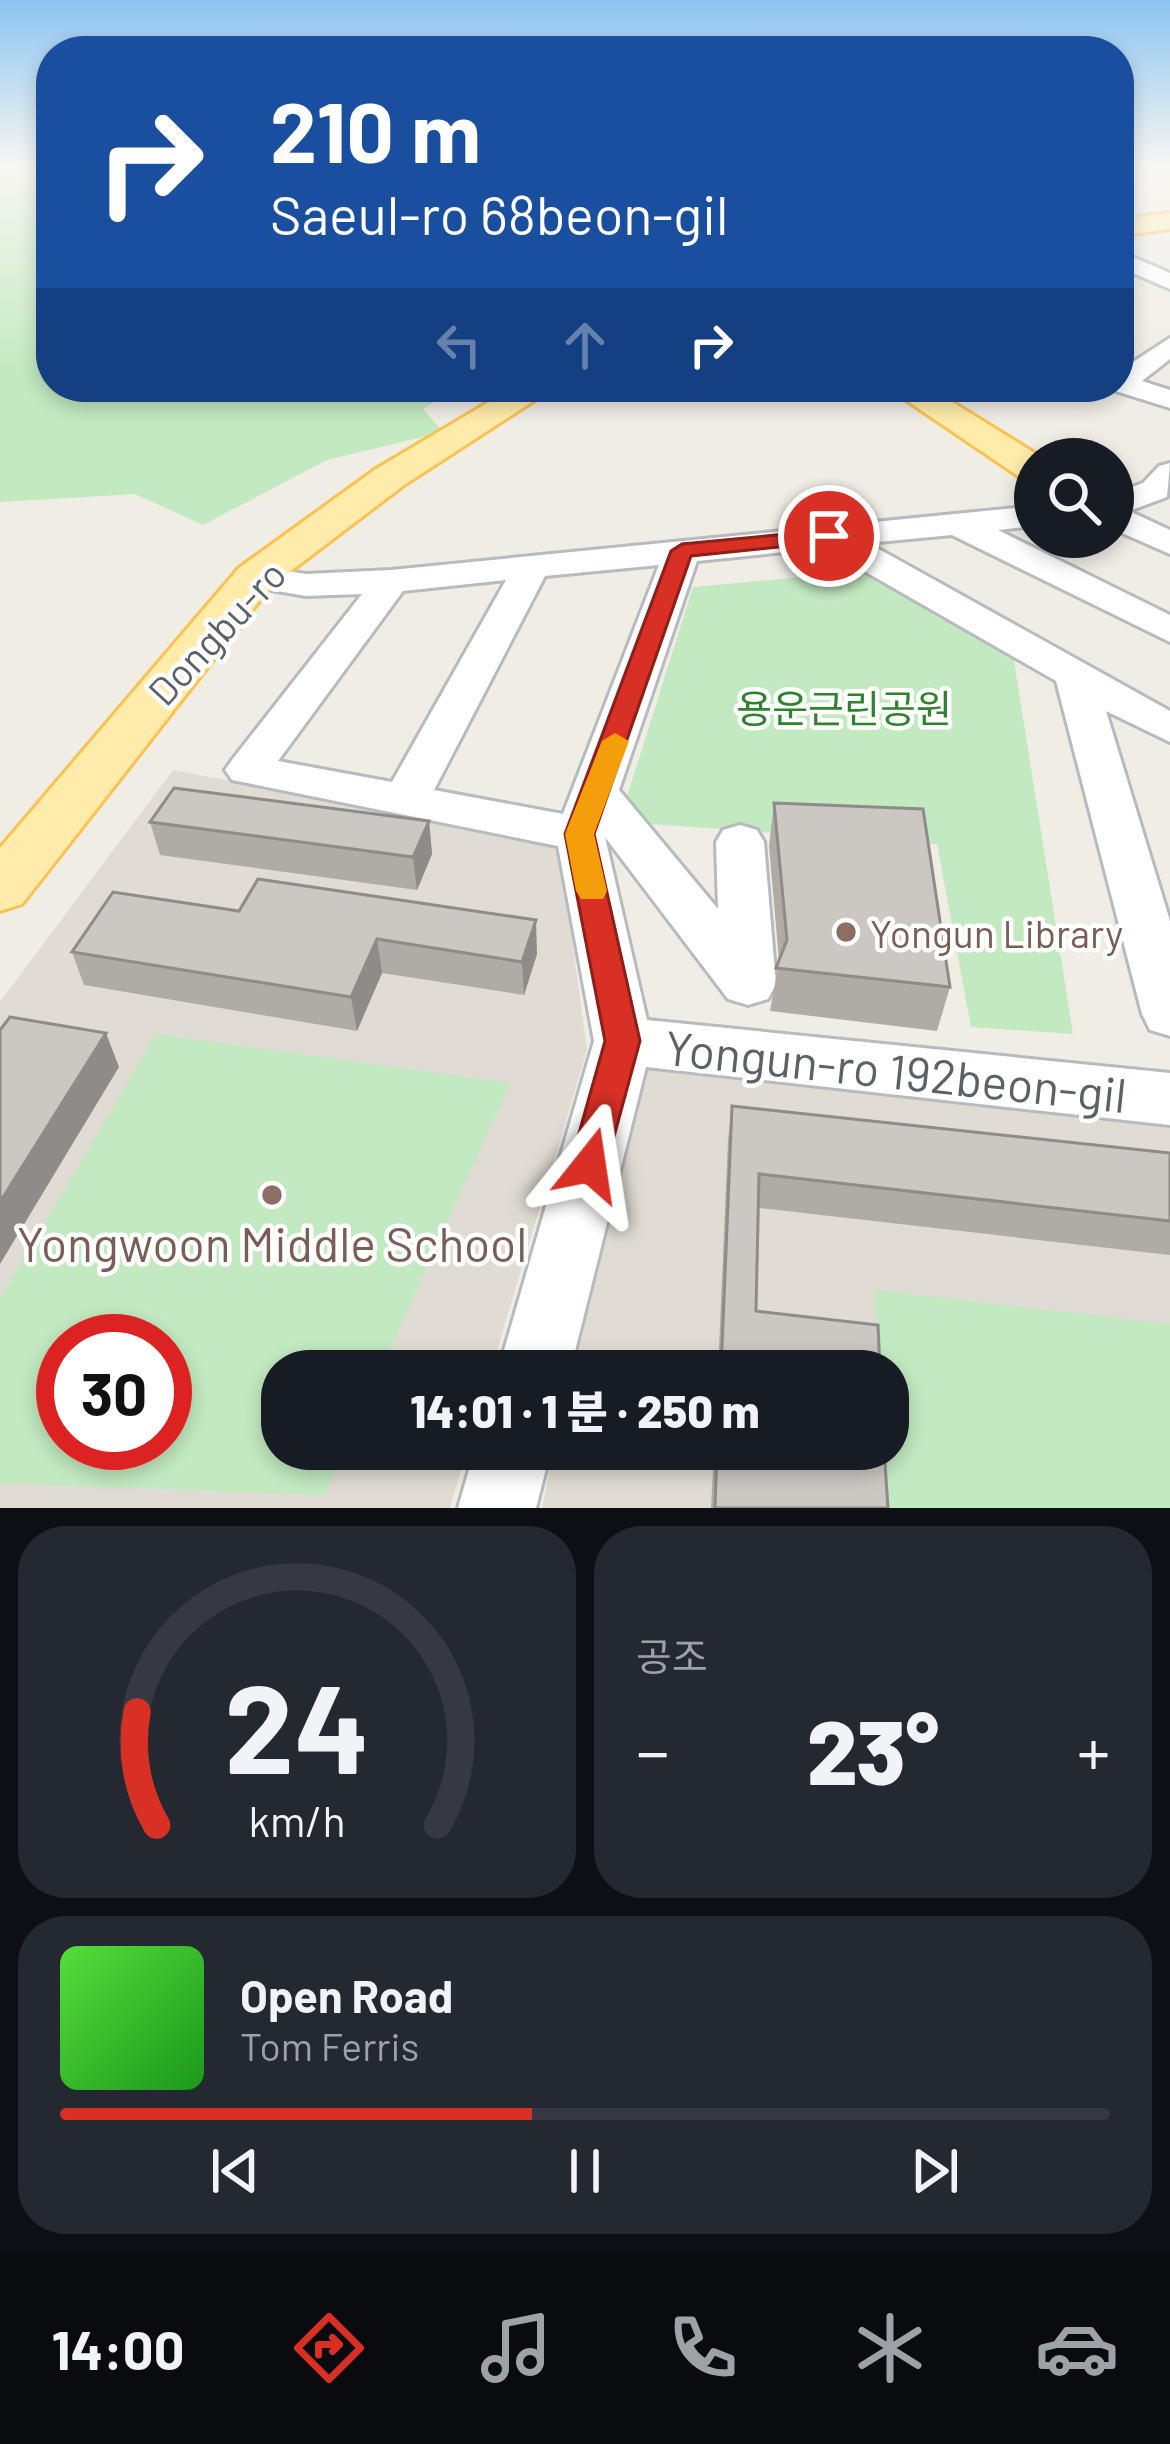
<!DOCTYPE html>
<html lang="ko">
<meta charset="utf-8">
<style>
:root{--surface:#171b24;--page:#242831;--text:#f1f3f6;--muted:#9ea1a6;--line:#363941;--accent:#d93025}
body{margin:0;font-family:Barlow,"Noto Sans KR",sans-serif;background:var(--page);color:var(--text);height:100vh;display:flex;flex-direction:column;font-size:45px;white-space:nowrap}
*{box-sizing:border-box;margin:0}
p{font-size:39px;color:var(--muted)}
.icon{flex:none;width:66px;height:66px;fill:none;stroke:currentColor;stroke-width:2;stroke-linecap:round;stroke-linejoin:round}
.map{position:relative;height:1508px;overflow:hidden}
.drawer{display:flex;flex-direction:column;gap:18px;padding:18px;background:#0d0f14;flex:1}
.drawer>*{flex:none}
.banner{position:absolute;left:36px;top:36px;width:1098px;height:366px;border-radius:48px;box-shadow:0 6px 18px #0003;background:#1a4fa0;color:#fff;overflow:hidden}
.fabs{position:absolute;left:1014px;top:438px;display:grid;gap:24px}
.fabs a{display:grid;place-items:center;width:120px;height:120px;border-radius:50%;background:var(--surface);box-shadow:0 6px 18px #0003;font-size:60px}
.speed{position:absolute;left:36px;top:1314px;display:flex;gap:24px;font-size:60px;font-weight:700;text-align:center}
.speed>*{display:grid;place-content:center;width:156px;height:156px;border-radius:50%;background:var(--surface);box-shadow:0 6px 18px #0003;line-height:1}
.speed .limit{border:18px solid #d22;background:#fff;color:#111}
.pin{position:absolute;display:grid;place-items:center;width:102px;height:102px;color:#fff;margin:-51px;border:6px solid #fff;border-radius:50%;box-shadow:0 3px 12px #0007}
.me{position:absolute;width:132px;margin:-66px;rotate:15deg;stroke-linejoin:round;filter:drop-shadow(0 0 9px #0008)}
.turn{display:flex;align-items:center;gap:42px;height:252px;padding:0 36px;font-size:54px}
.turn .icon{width:156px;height:156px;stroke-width:2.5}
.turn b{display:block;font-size:84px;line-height:102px}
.lanes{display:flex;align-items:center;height:114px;padding:0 36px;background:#0003;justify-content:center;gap:60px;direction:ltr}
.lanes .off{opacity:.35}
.big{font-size:90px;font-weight:800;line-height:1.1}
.drawer .widget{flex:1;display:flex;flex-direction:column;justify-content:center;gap:18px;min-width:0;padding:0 42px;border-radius:48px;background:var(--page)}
.drawer .dial{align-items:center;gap:0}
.dial svg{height:312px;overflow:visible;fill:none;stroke:var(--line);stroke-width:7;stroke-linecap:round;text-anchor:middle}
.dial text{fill:var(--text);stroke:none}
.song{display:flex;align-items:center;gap:36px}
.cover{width:144px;height:144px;border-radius:18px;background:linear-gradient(135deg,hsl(110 70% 55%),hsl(120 70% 35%))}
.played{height:12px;border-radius:6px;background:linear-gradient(90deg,var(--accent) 45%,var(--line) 45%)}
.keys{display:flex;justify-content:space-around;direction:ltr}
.heat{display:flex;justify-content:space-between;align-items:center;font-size:66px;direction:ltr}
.drawer .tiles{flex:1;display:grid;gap:18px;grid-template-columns:1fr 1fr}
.widget:last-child{grid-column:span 2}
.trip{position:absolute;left:261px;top:1350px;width:648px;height:120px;border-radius:48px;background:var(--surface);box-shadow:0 6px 18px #0003;font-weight:800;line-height:120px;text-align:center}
.menu{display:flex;height:192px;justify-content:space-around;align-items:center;background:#090b0e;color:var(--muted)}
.menu .icon{width:84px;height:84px}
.menu .current{color:var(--accent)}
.menu b{font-size:54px;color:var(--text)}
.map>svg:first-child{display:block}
.education{fill:#e0dcd3;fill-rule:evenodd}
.green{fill:#c2e9c0;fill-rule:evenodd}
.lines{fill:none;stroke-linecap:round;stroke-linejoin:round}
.minor-casing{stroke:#b7bbbf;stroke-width:6}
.major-casing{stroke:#fbc252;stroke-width:6}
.minor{fill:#fff;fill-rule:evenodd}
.major{fill:#ffecab;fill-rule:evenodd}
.wall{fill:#afaba7}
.shaded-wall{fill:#8e8b88}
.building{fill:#cbc7c2;stroke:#8e8b88;stroke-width:3}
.route{fill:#d93025;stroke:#8d1f18;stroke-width:3}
.slow{fill:#f59e0b}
.education-dot{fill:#8d6e63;stroke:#fff;stroke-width:4.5}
.labels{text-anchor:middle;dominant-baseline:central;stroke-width:9;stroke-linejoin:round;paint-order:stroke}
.street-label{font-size:39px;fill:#5c6166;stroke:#fff}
.park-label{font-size:39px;fill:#2f832e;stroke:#fff}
.education-label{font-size:39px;fill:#785e54;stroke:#fff;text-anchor:start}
.near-street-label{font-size:48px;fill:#5c6166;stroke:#fff}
.near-education-label{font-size:48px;fill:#785e54;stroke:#fff}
</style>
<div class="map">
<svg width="1170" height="1508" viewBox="0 0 1170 1508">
<rect width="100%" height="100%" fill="#f0ede5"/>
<g class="education">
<path d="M173,770L559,842L587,1050L491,1371H282V1449H467L450,1508H0V1002ZM63,1341H165V1443H63Z"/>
<polygon points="631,1052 1170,1111 1170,1508 542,1508 554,1449 888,1449 888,1371 569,1371"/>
</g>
<g class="green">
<polygon points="0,167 51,167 51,387 456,387 423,409 443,432 327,460 203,525 135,494 0,502"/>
<polygon points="868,571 1012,648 1073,1034 971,1027 937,844 619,822 693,587"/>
<path d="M156,1034L510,1083L380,1371H282V1449H345L324,1495L0,1483V1299ZM63,1341H165V1443H63Z"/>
<polygon points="875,1290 1170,1324 1170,1508 888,1508 884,1449 888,1449 888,1371 879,1371"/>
</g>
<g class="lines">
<g class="minor-casing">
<g id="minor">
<polygon points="1119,251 1170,273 1170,289 1119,267"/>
<polygon points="1170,338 1170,359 1142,381 1170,390 1170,408 1109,389 1119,387 1119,371"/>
<polygon points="1170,463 1167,497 1129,511 1170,530 1170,554 1113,529 1113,494 1143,483 1159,466"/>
<path d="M1035,506V526L998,530L1170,615V642L952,535L868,543L1170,711V742L1106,711L1170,921V1036L1150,1030L1142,1014L1056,681L824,548L697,561L619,790L718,909L716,842L723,830L740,825L757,830L764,842L776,984L768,999L748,1005L728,999L605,837L647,1020L1170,1073V1125L646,1067L570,1371H498L594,1041L558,846L232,780L225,770L232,760L362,594L306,596L242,585L236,577L242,569L255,566L306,574L391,570ZM659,565L563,814L434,790L545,576ZM506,580L392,782L278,761L403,591Z"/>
<polygon points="475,1449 551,1449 536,1508 458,1508"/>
</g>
</g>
<g class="major-casing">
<g id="major">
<polygon points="1170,213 1170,229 1119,236 1119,220"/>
<polygon points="514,387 555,387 404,485 271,586 22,904 0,911 0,848 239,568 376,469"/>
<polygon points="887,387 928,387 1044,459 1035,459 1035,482 1021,478"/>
</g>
</g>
<use href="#minor" class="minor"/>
<use href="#major" class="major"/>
</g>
<g class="wall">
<polygon points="774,803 950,987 937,1031 770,1011 779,961 769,846"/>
<polygon points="429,821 432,854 417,890 160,855 150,822"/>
<polygon points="113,892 537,954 524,995 382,973 357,1031 84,985 72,952"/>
<polygon points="732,1106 1170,1153 1170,1255 759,1208 756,1311 880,1371 718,1371 728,1140"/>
<polygon points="714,1449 884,1449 888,1508 711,1508"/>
</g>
<g class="shaded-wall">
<polygon points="429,821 432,854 417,890 413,857"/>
<polygon points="536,920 537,954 524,995 522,962"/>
<polygon points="377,939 382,973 357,1031 351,997"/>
<polygon points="106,1033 119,1067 0,1264 0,1202"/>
</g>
<g class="building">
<polygon points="174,788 429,821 413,857 150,822"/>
<polygon points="774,803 923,809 950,987 776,968 787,940"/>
<polygon points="258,879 536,920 522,962 377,939 351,997 72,952 113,892 239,911"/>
<polygon points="10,1017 106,1033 0,1202 0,1030"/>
<polygon points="732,1106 1170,1153 1170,1221 759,1174 756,1311 878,1325 880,1371 721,1371"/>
<polygon points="717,1449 884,1449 888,1508 715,1508"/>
</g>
<linearGradient id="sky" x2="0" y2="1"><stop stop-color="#8dc4f1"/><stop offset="0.44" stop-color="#f8f7f3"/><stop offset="1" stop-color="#f8f7f3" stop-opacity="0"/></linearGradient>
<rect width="1170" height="379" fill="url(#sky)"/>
<polygon class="route" points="829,530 836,532 836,541 691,556 594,834 640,1041 603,1177 590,1182 576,1177 570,1165 605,1041 565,834 671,551 682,544"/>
<polygon class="slow" points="615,733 629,741 594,834 607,891 603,899 581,899 576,891 565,834 602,741"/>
<g class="education-dot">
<circle cx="846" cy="932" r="12"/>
<circle cx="272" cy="1195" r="12"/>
</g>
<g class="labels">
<g class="street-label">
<text transform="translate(216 632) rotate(-47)">Dongbu-ro</text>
</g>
<g class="park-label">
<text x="844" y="707">용운근린공원</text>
</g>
<g class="education-label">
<text x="870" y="932">Yongun Library</text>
</g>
<g class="near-street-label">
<text transform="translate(896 1070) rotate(6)">Yongun-ro 192beon-gil</text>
</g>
<g class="near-education-label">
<text x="272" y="1243">Yongwoon Middle School</text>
</g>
</g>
</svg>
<div class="fabs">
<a><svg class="icon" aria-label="search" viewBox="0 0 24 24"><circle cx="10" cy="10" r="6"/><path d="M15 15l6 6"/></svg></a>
</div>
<div class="speed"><div class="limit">30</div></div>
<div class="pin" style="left:829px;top:536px;background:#d93025"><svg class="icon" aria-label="arrive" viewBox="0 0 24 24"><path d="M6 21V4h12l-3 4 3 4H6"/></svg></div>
<svg class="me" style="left:590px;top:1165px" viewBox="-20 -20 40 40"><path d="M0-17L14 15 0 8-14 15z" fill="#d93025" stroke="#fff" stroke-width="4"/></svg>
<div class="trip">14:01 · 1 분 · 250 m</div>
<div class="banner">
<div class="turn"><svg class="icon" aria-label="right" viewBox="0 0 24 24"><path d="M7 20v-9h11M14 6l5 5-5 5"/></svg><div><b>210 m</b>Saeul-ro 68beon-gil</div></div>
<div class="lanes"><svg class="icon off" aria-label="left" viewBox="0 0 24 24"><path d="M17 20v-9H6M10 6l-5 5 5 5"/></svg><svg class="icon off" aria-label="ahead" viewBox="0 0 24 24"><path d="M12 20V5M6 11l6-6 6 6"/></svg><svg class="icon" aria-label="right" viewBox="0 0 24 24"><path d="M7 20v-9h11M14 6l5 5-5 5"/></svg></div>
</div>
</div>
<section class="drawer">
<div class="tiles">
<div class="widget dial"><svg viewBox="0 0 100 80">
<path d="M14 69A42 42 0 1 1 86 69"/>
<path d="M14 69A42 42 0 0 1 9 40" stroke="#d93025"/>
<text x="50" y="56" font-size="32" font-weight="700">24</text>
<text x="50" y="72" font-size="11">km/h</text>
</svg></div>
<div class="widget"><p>공조</p>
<div class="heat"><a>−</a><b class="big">23°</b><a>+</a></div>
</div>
<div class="widget">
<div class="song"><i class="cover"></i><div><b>Open Road</b><p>Tom Ferris</p></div></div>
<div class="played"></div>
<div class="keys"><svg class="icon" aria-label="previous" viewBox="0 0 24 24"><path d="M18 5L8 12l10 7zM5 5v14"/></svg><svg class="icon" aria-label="pause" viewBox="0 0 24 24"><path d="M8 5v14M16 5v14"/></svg><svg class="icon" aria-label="next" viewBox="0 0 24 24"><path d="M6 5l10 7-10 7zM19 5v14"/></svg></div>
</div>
</div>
</section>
<nav class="menu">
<b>14:00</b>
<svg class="icon current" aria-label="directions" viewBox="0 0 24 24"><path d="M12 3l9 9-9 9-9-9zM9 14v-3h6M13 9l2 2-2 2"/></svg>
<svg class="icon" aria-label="music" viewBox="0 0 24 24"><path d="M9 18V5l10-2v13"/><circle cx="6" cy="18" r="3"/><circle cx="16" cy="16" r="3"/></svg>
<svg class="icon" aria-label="phone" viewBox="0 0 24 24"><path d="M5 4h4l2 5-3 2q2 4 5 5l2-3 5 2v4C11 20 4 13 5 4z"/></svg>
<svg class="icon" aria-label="climate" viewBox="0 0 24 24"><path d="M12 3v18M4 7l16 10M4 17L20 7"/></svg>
<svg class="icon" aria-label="car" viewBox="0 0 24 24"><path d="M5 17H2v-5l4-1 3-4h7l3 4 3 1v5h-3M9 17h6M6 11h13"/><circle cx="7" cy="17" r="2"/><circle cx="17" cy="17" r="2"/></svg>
</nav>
